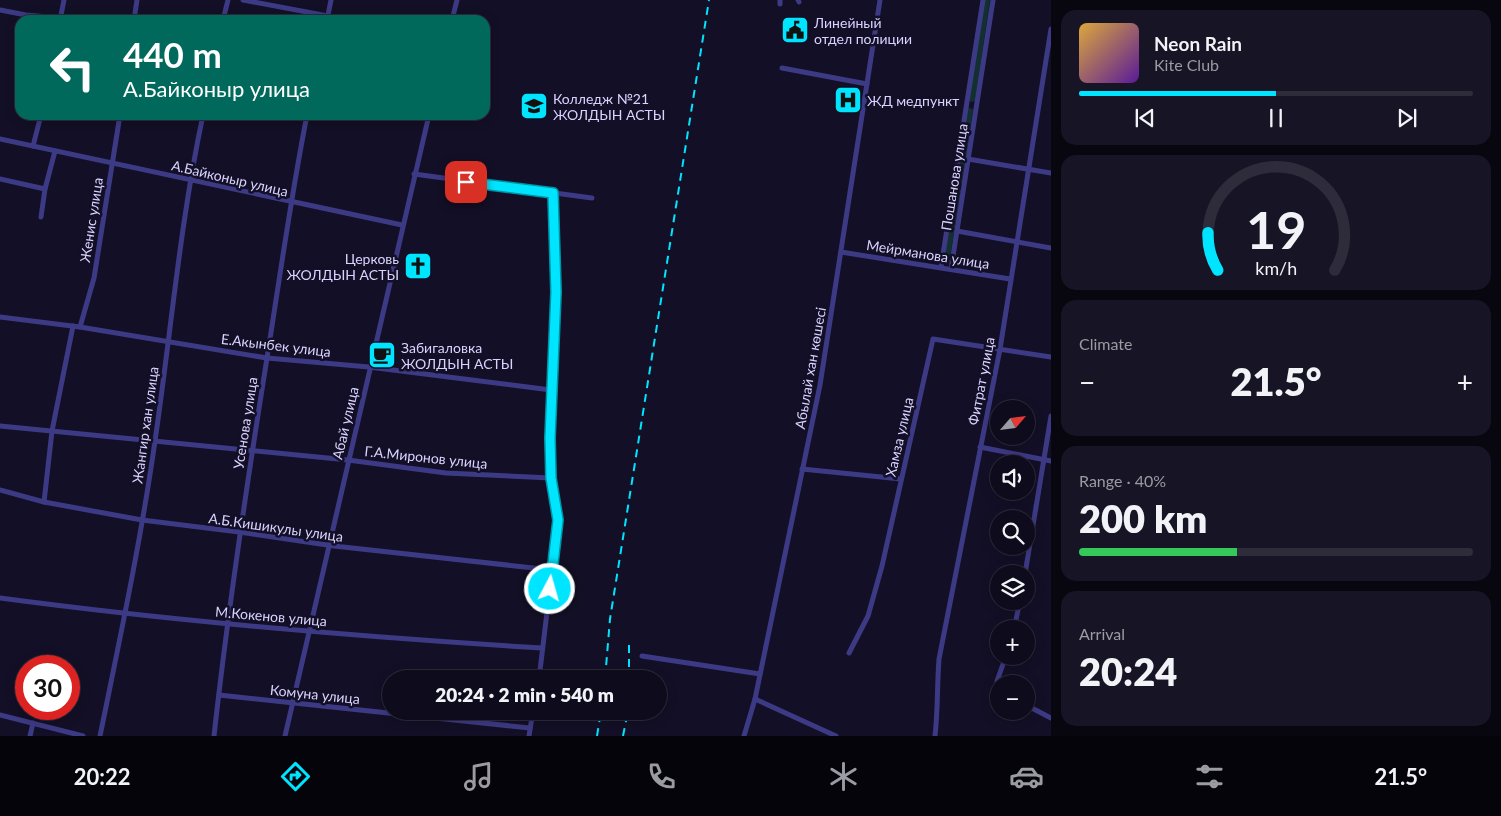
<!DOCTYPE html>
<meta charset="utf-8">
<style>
:root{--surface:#0e0b1c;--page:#171425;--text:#f1f3f6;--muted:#9b9ba3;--line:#2e2b3b;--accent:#00e5ff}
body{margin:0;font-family:Lato,sans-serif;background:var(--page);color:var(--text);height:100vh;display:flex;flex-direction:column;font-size:19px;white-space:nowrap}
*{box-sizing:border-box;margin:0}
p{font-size:16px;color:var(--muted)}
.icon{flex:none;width:28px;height:28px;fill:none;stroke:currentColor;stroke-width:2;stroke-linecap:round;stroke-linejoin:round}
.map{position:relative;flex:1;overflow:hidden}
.details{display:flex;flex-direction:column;gap:10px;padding:10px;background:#08060f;width:450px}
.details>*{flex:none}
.top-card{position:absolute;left:15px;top:15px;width:475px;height:105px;border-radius:15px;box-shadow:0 2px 12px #0003,0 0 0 1px var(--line);background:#00695c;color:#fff;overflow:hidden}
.needle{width:32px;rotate:62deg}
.controls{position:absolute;left:990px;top:400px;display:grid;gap:10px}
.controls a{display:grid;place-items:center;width:45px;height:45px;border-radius:50%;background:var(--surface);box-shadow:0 2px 12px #0003,0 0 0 1px var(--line);font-size:25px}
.speed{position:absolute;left:15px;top:655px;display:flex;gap:10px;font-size:25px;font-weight:700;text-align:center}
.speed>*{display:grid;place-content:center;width:65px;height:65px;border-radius:50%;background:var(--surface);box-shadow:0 2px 12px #0003,0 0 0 1px var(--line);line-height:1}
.speed .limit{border:8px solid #d22;background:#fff;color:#111}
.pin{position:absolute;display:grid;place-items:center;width:42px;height:42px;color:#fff;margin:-21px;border-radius:10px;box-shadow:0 2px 8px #0006}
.me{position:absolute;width:55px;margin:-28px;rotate:6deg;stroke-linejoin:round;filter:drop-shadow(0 0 4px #0008)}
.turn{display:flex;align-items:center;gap:18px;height:105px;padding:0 25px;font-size:22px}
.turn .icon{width:65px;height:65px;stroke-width:2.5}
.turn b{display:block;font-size:35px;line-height:42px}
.big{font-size:38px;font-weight:800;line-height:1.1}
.details .tile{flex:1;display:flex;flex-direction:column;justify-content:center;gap:8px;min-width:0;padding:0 18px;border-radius:15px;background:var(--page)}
.details .dial{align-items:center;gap:0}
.dial svg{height:130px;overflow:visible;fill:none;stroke:var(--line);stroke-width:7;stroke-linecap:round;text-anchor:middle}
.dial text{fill:var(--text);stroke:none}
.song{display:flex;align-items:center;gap:15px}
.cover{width:60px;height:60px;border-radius:8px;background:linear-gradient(135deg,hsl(40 70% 55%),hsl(270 70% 35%))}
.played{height:5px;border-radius:2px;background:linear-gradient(90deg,var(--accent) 50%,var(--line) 50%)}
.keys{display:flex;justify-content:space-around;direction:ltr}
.heat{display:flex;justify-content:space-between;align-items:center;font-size:28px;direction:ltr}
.charge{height:8px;border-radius:4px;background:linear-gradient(90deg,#34c759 40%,var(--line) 0)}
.trip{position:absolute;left:382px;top:670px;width:285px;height:50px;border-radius:25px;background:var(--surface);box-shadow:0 2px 12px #0003,0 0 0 1px var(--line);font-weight:800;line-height:50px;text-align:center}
.tabs{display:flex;height:80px;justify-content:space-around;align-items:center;background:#06040b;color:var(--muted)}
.tabs .icon{width:35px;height:35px}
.tabs .on{color:var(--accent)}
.tabs b{font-size:22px;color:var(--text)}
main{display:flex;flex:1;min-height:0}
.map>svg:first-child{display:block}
.grass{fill:#12302f}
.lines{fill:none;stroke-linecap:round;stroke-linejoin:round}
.minor{stroke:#3d3a85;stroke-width:5}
.rail{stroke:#00e5ff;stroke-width:2;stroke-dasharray:8 6;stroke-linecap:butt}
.route-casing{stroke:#0095a6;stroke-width:12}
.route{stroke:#00e5ff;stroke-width:9}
.labels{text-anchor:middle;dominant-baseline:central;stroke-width:5;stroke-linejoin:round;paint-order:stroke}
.poi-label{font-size:14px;fill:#d9d4ff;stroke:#130f26;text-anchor:start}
.street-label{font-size:14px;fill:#d9d4ff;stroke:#130f26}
</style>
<main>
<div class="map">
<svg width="1051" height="736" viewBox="0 0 1051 736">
<rect width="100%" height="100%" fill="#130f26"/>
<g class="grass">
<polygon points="985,0 990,0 975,101 971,102 969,100"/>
<polygon points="968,108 973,109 962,184 956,183"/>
<polygon points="955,189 961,190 949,263 944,262"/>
</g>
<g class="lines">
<g class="minor">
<polyline points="243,0 349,20"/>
<polyline points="798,0 799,2"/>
<polyline points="780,4 780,0"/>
<polyline points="0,10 26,15 83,20"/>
<polyline points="60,20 64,0"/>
<polyline points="134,20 137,0"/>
<polyline points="223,20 228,0"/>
<polyline points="327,20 331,0"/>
<polyline points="452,20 457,0"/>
<polyline points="782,68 867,84"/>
<polyline points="0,139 402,225"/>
<polyline points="33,146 41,115"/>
<polyline points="968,159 1051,173"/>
<polyline points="414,174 592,198"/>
<polyline points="0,179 45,189"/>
<polyline points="41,217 45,189 55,151"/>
<polyline points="957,231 1051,248"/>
<polyline points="841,252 1010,279"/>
<polyline points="941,267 983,0"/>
<polyline points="951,269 993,0"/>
<polyline points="0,317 80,327 267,358 369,367 551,390"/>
<polyline points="80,327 94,278 120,115"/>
<polyline points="0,426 348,460 446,473 551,478"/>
<polyline points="980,447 1051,461"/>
<polyline points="802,469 901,479"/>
<polyline points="0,490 44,502 142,520 239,532 334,546 552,570"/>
<polyline points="44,502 52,431 73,326"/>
<polyline points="1025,574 1051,416"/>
<path d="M0,598C180,622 361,637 542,648"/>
<polyline points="1014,629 1020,601"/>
<polyline points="849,653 868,616 882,566 933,339 1051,357"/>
<polyline points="642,656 760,674"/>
<polyline points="539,679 558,520 551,478 550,438 556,292 553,193"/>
<polyline points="999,689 997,681 1006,656"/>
<polyline points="219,695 530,728"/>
<polyline points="755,699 836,736"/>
<polyline points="1026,705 1051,718"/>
<polyline points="0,715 83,736"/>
<polyline points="30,736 33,723"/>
<path d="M100,736C120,638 141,540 155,441C171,332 180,223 203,115"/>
<path d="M214,736C228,609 247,483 267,358C280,276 291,196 307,115"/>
<polyline points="285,736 429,115"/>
<polyline points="529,736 533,711"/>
<polyline points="744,736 755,699 820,385 880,0"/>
<path d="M935,736C938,710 937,685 939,659L1000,349L1051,29"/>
</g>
<g class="rail">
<polyline points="629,645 629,679"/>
<polyline points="605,679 610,619 709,0"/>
<polyline points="597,736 601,711"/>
<polyline points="623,736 628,711"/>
</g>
</g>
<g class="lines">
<g class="route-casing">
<polyline id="route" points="466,182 553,193 556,292 550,438 551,478 558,520 550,589"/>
</g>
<use href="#route" class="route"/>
</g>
<defs>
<g id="civic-square" transform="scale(1.4375)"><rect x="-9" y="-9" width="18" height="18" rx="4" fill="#00e5ff" stroke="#130f26"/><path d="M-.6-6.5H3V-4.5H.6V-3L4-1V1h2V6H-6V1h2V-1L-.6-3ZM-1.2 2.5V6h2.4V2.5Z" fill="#111"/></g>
<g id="hospital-square" transform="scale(1.4375)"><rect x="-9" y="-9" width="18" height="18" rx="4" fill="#00e5ff" stroke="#130f26"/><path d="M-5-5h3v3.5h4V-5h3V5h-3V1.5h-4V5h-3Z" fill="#111"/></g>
<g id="university-square" transform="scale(1.4375)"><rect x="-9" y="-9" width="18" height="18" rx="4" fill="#00e5ff" stroke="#130f26"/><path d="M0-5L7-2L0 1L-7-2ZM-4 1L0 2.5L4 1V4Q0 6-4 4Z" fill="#111"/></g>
<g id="church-square" transform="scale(1.4375)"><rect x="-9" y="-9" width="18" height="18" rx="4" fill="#00e5ff" stroke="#130f26"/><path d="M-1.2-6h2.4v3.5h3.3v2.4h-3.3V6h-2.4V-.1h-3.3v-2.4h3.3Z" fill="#111"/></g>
<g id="cafe-square" transform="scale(1.4375)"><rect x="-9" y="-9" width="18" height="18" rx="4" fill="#00e5ff" stroke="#130f26"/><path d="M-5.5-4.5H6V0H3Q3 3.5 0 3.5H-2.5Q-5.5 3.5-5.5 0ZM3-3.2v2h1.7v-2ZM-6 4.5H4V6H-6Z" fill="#111"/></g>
</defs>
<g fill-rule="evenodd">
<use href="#civic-square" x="795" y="30"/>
<use href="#hospital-square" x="848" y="100"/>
<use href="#university-square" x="534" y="106"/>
<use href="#church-square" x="418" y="266"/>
<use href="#cafe-square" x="382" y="355"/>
</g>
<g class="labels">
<g class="poi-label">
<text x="814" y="22">Линейный<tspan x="814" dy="16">отдел полиции</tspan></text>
<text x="553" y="98">Колледж №21<tspan x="553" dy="16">ЖОЛДЫН АСТЫ</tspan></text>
<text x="867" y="100">ЖД медпункт</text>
<text x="399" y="258" text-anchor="end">Церковь<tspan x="399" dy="16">ЖОЛДЫН АСТЫ</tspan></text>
<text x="401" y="347">Забигаловка<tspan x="401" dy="16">ЖОЛДЫН АСТЫ</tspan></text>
</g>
<g class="street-label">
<text transform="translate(954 177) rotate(-81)">Пошанова улица</text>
<text transform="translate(230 178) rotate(13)">А.Байконыр улица</text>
<text transform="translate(91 220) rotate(-81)">Женис улица</text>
<text transform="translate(928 254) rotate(9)">Мейрманова улица</text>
<text transform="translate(276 345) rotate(7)">Е.Акынбек улица</text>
<text transform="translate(810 368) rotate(-80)">Абылай хан көшесі</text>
<text transform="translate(981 381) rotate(-79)">Фитрат улица</text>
<text transform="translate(245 423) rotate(-81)">Усенова улица</text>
<text transform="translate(345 423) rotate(-77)">Абай улица</text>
<text transform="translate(145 425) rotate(-82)">Жангир хан улица</text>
<text transform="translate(899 437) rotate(-77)">Хамза улица</text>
<text transform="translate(426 457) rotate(6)">Г.А.Миронов улица</text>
<text transform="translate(276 527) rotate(8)">А.Б.Кишикулы улица</text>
<text transform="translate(271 616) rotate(5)">М.Кокенов улица</text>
<text transform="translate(315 694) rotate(6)">Комуна улица</text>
</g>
</g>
</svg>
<div class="controls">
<a><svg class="needle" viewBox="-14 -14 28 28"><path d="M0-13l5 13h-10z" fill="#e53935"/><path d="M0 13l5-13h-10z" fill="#9b9ba3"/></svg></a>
<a><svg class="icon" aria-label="sound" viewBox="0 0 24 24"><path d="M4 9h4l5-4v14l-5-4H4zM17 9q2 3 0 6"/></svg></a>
<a><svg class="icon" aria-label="search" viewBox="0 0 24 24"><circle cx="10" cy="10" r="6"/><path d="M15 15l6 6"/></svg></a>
<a><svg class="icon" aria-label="layers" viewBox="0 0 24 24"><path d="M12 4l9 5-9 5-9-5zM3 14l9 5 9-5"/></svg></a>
<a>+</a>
<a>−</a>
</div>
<div class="speed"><div class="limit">30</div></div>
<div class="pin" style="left:466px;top:182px;background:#d93025"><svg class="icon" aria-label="arrive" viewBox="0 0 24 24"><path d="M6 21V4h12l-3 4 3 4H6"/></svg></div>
<svg class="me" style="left:550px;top:589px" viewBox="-20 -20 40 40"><circle r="17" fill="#00e5ff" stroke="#fff" stroke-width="3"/><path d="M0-11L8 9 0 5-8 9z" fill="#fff"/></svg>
<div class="trip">20:24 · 2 min · 540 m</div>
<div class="top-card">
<div class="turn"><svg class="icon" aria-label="left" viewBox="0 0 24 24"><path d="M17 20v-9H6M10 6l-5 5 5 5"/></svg><div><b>440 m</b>А.Байконыр улица</div></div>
</div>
</div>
<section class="details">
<div class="tile">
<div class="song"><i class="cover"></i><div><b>Neon Rain</b><p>Kite Club</p></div></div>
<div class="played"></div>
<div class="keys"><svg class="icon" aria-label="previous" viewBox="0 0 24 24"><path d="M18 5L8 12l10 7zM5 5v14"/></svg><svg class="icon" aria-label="pause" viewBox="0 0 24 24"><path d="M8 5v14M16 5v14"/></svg><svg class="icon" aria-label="next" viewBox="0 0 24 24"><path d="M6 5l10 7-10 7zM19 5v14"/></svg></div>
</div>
<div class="tile dial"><svg viewBox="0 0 100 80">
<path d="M14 69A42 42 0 1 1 86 69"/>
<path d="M14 69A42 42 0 0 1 8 46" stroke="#00e5ff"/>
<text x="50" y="56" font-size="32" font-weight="700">19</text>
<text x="50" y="72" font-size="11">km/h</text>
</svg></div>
<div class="tile"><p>Climate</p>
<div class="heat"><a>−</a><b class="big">21.5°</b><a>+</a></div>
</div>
<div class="tile"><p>Range · 40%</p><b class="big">200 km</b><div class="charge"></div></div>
<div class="tile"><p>Arrival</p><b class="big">20:24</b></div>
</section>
</main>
<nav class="tabs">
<b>20:22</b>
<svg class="icon on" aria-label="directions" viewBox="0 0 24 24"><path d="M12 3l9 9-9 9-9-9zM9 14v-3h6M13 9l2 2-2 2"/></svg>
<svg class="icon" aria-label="music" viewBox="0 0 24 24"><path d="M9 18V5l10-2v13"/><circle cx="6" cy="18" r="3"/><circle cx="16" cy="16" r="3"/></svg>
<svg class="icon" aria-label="phone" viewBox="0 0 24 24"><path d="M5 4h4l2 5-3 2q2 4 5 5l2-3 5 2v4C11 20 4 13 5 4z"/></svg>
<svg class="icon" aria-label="climate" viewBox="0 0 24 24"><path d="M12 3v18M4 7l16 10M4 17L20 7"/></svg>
<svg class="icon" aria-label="car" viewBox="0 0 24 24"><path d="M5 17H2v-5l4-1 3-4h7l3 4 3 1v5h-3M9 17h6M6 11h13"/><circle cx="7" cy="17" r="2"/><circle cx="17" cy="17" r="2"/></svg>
<svg class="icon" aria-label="filters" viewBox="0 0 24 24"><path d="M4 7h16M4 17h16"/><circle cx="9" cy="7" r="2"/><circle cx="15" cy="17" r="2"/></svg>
<b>21.5°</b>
</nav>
